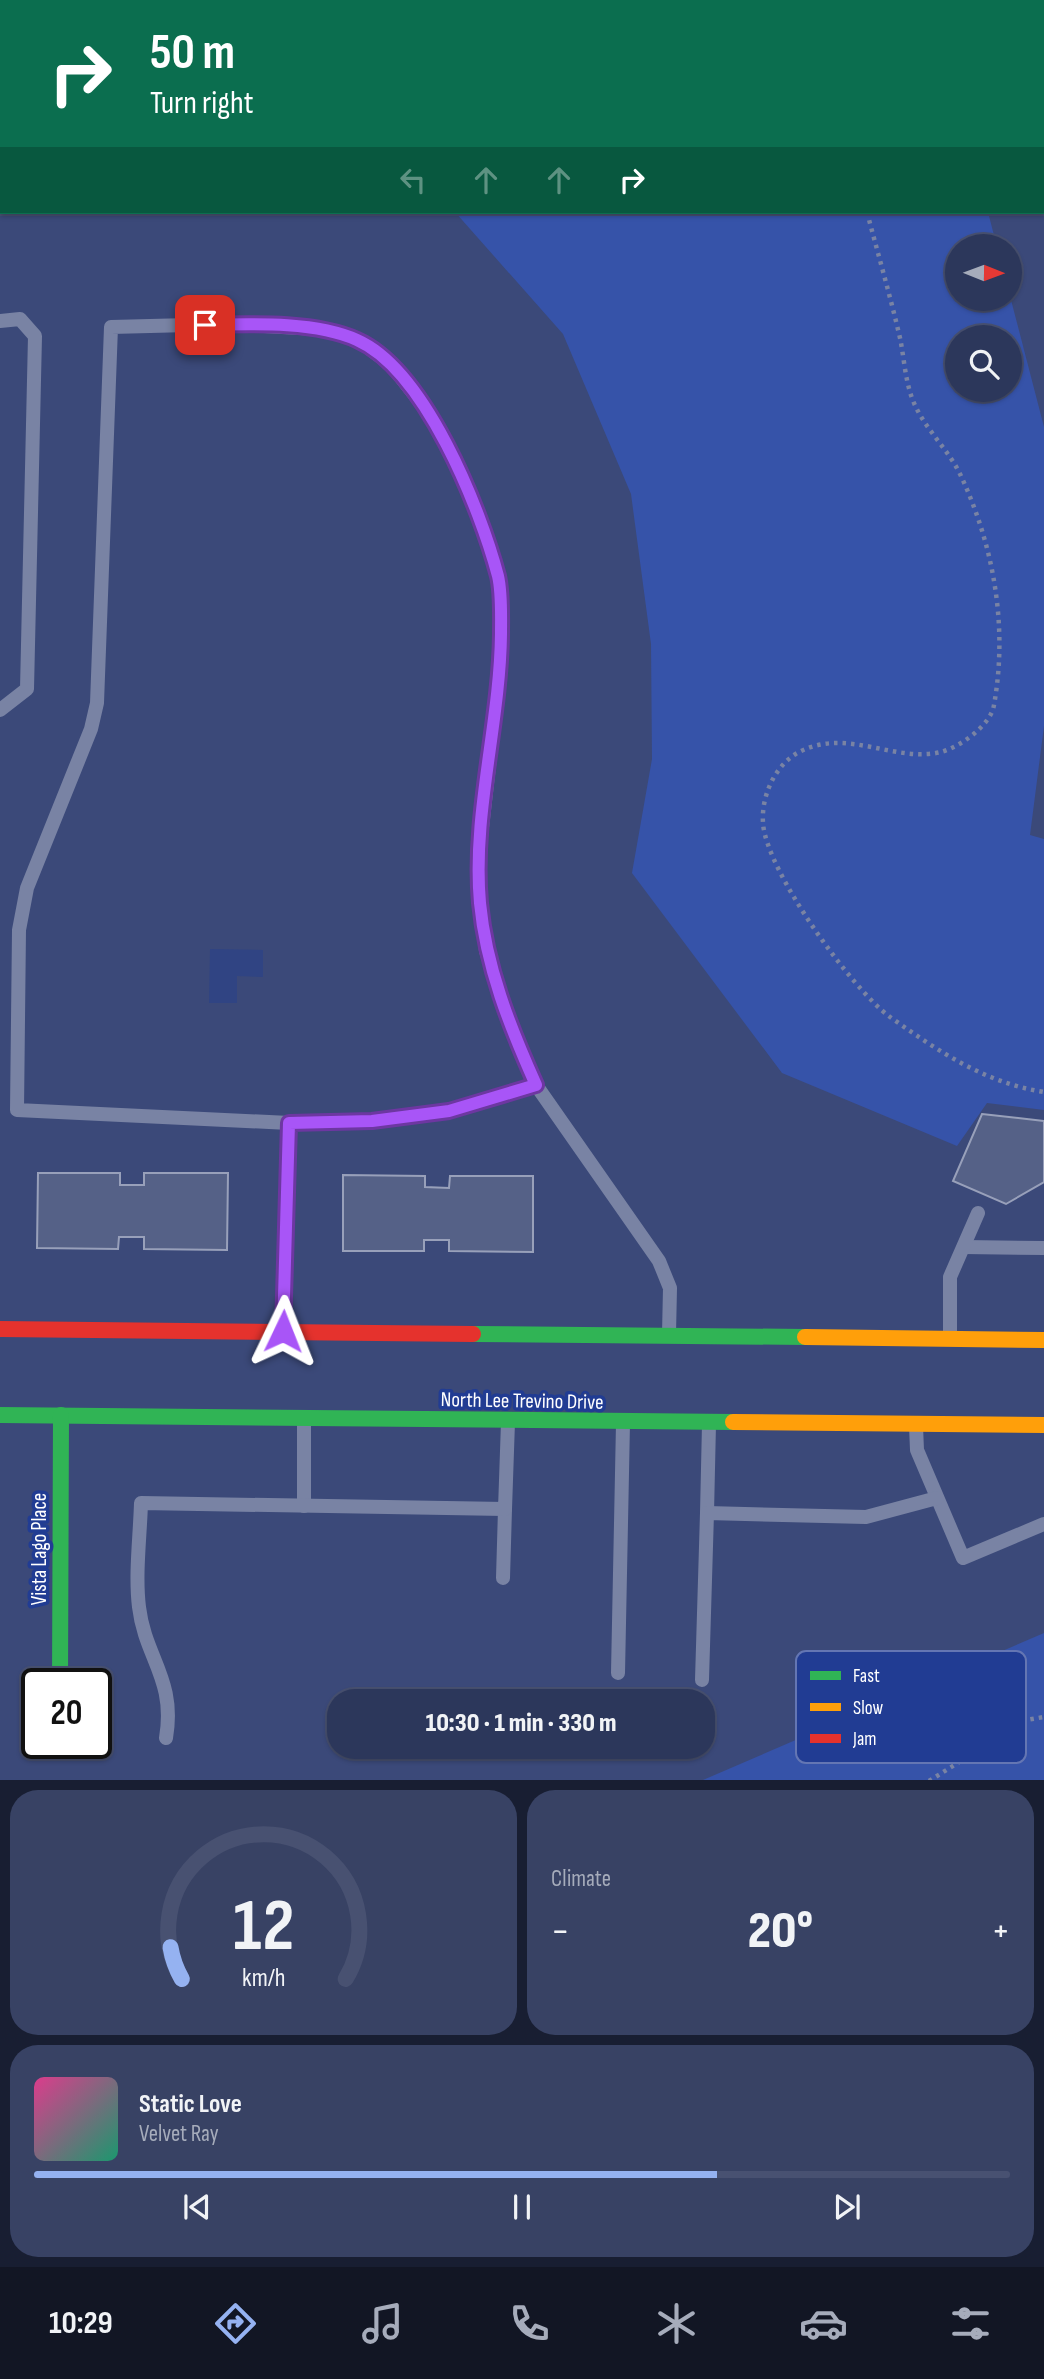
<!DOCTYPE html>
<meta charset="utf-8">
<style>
:root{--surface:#2c375b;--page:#384264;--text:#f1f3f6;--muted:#a6acbb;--line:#485171;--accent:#95b2f1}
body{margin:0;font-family:"Sofia Sans Condensed",sans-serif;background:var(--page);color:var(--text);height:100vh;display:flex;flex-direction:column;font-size:26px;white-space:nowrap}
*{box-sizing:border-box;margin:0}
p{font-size:23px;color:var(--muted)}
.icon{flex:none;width:38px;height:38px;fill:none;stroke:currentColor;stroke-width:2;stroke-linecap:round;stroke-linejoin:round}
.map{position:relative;height:1780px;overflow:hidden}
.side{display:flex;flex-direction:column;gap:10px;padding:10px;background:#181e32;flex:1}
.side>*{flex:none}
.top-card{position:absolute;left:0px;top:0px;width:1045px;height:214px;box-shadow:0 2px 5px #0004,0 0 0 2px var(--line);background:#0b6e4f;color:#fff;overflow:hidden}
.needle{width:46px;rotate:91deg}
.controls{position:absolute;left:945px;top:234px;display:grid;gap:14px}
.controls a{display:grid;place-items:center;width:77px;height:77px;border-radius:50%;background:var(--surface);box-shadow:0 2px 5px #0004,0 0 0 2px var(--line);font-size:35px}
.speed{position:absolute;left:21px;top:1668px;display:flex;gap:14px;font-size:35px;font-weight:700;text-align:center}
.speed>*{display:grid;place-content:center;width:91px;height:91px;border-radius:50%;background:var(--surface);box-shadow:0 2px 5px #0004,0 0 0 2px var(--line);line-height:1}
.speed .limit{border:4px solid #111;border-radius:10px;background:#fff;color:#111}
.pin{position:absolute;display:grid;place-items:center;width:60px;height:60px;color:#fff;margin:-30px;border-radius:14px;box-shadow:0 4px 10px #0006}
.me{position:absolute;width:77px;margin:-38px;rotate:2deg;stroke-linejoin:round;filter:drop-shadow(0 0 5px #0008)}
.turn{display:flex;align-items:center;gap:24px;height:147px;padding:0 35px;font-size:32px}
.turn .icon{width:91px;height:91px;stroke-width:2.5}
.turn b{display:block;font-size:49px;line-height:60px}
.lanes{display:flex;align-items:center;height:66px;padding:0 35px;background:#0003;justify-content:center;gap:35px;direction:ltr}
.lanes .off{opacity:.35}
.big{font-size:52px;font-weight:800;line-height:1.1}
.side .card{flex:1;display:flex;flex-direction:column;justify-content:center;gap:10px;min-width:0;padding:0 24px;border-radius:28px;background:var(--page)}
.side .dial{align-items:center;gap:0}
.dial svg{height:182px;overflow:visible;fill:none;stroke:var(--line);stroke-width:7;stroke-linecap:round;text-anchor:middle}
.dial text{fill:var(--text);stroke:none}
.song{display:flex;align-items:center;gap:21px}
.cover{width:84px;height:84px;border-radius:10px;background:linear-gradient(135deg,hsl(330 70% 55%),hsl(160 70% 35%))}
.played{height:7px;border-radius:4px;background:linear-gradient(90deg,var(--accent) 70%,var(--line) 70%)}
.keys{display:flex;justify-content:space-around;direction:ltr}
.heat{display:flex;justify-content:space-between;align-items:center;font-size:38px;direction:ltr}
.side .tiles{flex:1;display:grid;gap:10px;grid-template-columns:1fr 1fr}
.card:last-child{grid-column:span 2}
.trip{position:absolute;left:327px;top:1689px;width:388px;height:70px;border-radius:28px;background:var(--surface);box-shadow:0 2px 5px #0004,0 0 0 2px var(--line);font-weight:800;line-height:70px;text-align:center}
.dock{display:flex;height:112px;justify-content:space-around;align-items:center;background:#121624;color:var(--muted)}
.dock .icon{width:49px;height:49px}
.dock .selected{color:var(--accent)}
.dock b{font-size:32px;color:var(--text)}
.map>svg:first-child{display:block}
.green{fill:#3653a9;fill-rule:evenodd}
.water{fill:#304483}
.building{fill:#556187;stroke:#98a0ba;stroke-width:2}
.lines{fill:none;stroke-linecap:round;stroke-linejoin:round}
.path{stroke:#7983a4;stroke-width:4.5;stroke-dasharray:3.5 5;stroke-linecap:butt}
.lane{stroke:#7983a4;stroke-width:14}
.fast{stroke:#30b455;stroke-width:16}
.slow{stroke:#ff9f0a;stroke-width:16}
.jam{stroke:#e5322d;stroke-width:16}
.route-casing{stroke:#6d37a1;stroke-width:18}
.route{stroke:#a855f7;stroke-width:12}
.labels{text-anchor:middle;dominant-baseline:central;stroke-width:7;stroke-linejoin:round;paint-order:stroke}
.street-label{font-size:21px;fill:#fff;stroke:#213c93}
.key{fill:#213c93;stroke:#6476b3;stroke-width:2}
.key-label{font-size:19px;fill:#fff}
</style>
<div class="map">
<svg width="1044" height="1781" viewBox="0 0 1044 1781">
<rect width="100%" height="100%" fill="#3b4979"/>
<g class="green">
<polygon points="0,0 932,0 933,2 2,2 2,116"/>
<path d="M455,212H988L997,247H957V299H1010V296L1044,427V726L1030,835L1044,839V1110L987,1103L957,1146L782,1073L632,873L652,759L651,644L631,494L563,334ZM957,338H1010V390H957Z"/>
<polygon points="1044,1633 1044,1780 703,1780"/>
</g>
<polygon class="water" points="210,949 263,950 263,977 237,976 237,1003 209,1003"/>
<g class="building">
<polygon points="982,1114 1044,1121 1044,1182 1006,1204 953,1181"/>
<polygon points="38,1173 120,1173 120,1185 144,1185 144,1173 228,1173 227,1250 144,1249 144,1237 119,1237 118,1249 37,1248"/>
<polygon points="343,1175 425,1176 425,1187 449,1188 450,1176 533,1176 533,1252 449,1251 449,1240 424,1240 424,1251 343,1251"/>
</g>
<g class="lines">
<g class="path">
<polyline points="798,0 798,2"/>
<polyline points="276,2 277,0"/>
<polyline points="0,53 2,54"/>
<path d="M867,212C878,254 890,295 900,338C904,357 905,379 912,398C923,428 948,448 961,476C994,547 1008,627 994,705C991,725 960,747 941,752C894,763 849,728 801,751C776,763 761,795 763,823C766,871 852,989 890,1017C938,1051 985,1083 1044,1092"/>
<polyline points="929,1781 1026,1720 1044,1717"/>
</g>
<g class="lane">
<polyline points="0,321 20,319 35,336 27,689 0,710"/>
<polyline points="536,1085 449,1111 372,1121 289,1123 17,1110 19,930 27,888 91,729 97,703 111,327 228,324 319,329 358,340 391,365 432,417 472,499 499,579 501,634 497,696 479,854 480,901 486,951 516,1041 536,1085 659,1261 670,1288 669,1334"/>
<polyline points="964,1247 1044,1248"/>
<polyline points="283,1331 289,1123"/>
<polyline points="950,1339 950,1277 978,1213"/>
<polyline points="304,1420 304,1506"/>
<polyline points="916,1426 917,1450 963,1558 1044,1524"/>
<polyline points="707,1513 709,1424"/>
<polyline points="503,1578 505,1509"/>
<polyline points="618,1673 623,1423"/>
<polyline points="702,1680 707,1513 866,1517 937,1498"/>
<path d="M166,1738C176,1679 145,1658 139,1607C135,1574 140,1537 141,1503L505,1509L508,1422"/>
</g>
<g class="fast">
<polyline points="473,1334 805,1337"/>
<polyline points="0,1415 733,1422"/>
<polyline points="60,1684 61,1415"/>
</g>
<g class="slow">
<polyline points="805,1337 1044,1340"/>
<polyline points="733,1422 1044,1425"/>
</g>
<polyline class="jam" points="0,1329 473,1334"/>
</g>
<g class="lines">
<g class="route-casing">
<path id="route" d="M205,325C250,324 315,321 357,340C425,370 480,508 498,576C502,593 501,616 501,634C500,724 472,814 480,903C486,967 510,1027 536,1085L449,1111L372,1121L289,1123L283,1331"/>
</g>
<use href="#route" class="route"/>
</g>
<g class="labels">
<g class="street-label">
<text transform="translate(522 1401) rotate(1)">North Lee Trevino Drive</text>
<text transform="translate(39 1549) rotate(-90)">Vista Lago Place</text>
</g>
</g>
<rect x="796" y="1651" width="230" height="112" rx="10" class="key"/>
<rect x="810" y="1671" width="31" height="9" fill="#30b455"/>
<rect x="810" y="1703" width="31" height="8" fill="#ff9f0a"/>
<rect x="810" y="1734" width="31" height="9" fill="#e5322d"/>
<g class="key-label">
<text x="853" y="1682">Fast</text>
<text x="853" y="1714">Slow</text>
<text x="853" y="1745">Jam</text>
</g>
</svg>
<div class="controls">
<a><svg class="needle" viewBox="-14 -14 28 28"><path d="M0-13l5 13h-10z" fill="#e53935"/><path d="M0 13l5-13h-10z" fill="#a6acbb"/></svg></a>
<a><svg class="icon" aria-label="search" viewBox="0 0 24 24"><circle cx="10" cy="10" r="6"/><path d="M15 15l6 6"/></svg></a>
</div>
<div class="speed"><div class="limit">20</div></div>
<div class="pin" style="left:205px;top:325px;background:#d93025"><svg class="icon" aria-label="arrive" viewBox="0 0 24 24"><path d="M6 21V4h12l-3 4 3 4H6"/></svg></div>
<svg class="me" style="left:283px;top:1331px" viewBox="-20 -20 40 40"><path d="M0-17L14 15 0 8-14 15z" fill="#a855f7" stroke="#fff" stroke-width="4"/></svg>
<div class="trip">10:30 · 1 min · 330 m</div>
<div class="top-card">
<div class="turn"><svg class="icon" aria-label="right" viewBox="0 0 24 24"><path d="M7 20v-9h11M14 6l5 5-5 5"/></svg><div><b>50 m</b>Turn right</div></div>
<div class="lanes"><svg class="icon off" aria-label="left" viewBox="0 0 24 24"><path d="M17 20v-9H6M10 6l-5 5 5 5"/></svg><svg class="icon off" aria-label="ahead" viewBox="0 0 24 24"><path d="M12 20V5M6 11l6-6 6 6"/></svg><svg class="icon off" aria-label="ahead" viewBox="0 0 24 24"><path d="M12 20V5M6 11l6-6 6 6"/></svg><svg class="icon" aria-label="right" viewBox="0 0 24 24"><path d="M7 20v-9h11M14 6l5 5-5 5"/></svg></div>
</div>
</div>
<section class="side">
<div class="tiles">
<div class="card dial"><svg viewBox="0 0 100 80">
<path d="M14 69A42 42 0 1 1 86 69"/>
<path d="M14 69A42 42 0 0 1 9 55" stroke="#95b2f1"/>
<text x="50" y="56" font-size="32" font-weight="700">12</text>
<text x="50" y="72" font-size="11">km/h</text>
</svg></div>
<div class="card"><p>Climate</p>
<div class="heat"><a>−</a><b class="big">20°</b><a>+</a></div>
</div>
<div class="card">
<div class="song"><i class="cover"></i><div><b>Static Love</b><p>Velvet Ray</p></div></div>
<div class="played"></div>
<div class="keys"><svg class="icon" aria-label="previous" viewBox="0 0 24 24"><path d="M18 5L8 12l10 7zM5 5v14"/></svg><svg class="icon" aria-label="pause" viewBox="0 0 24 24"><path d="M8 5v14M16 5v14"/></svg><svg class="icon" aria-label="next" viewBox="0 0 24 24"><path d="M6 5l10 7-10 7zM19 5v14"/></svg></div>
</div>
</div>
</section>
<nav class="dock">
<b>10:29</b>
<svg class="icon selected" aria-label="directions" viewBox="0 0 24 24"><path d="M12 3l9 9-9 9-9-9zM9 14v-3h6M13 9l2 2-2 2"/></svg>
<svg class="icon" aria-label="music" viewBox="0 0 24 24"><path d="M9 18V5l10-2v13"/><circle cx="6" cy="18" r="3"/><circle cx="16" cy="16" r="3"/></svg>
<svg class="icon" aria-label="phone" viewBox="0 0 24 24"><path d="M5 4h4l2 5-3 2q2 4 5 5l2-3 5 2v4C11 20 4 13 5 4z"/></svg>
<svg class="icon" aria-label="climate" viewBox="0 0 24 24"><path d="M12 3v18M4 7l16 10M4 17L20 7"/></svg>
<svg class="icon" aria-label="car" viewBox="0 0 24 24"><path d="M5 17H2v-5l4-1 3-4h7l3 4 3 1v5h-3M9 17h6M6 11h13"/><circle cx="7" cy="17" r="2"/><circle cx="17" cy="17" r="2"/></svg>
<svg class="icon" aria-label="filters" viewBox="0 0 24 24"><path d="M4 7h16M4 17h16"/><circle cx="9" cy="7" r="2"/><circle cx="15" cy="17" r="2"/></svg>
</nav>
